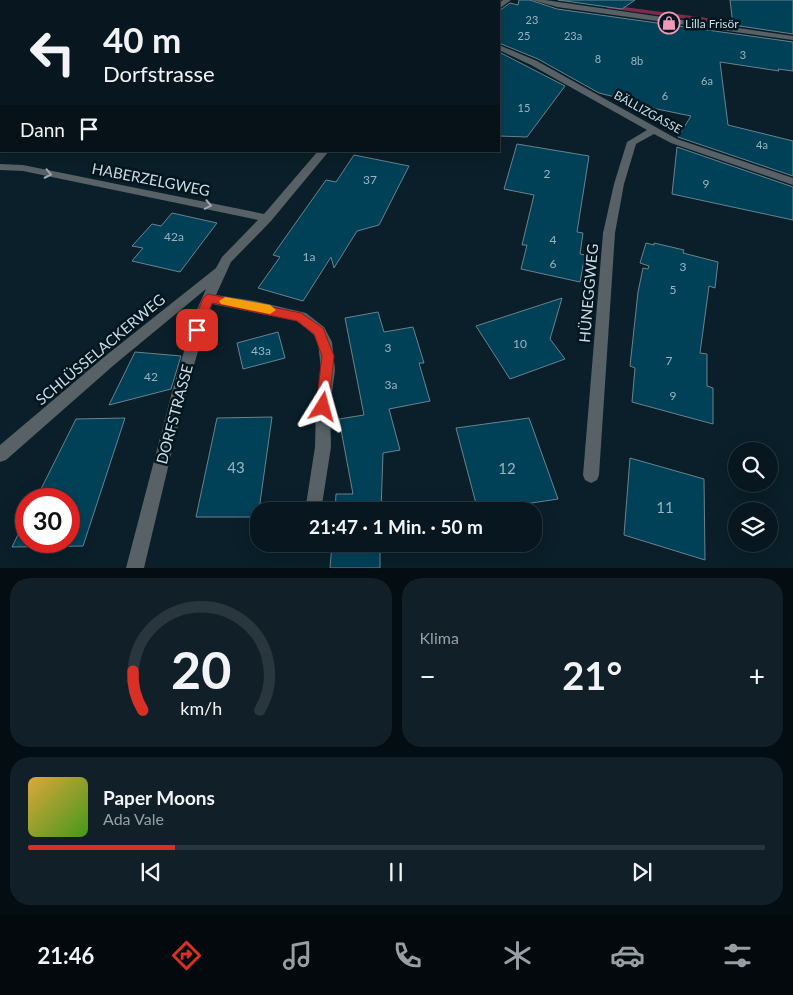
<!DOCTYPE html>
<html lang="de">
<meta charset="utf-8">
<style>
:root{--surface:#08171f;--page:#112028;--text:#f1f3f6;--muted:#989fa4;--line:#29363d;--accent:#d93025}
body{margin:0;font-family:Lato,sans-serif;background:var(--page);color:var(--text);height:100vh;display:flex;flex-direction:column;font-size:19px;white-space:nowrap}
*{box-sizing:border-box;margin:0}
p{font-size:16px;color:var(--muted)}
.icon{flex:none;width:28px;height:28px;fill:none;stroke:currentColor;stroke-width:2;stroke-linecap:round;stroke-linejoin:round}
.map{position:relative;height:568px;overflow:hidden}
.drawer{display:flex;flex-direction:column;gap:10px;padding:10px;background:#040d11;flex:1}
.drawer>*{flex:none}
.guide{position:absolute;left:0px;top:0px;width:500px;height:152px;box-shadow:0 5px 20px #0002,0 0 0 1px var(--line);background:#08171f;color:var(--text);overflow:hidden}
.controls{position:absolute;left:728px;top:442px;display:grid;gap:10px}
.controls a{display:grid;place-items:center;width:50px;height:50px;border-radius:50%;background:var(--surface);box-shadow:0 5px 20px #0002,0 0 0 1px var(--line);font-size:25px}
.speed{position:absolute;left:15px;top:488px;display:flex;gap:10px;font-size:25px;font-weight:700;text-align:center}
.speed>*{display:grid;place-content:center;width:65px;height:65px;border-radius:50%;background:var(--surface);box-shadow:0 5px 20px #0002,0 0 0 1px var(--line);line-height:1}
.speed .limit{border:8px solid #d22;background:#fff;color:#111}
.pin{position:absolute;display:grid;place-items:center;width:42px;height:42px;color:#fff;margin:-21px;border-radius:10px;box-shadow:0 2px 8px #0006}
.me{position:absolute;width:55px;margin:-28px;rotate:8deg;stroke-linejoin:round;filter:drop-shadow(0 0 4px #0008)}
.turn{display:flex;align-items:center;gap:18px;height:105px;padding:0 20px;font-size:22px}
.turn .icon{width:65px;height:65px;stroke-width:2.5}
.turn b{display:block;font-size:35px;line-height:42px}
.then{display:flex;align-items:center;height:48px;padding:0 20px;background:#0003;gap:10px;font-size:19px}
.big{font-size:38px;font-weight:700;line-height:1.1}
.drawer .widget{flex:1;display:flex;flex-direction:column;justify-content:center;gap:8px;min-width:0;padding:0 18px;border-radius:20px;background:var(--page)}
.drawer .dial{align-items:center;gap:0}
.dial svg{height:130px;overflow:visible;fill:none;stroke:var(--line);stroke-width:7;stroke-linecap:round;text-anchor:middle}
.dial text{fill:var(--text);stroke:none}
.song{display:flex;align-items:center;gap:15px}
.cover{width:60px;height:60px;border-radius:8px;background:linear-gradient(135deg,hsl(40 70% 55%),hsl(100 70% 35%))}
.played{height:5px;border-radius:2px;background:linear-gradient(90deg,var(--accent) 20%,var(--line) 20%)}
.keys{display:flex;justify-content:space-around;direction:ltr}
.heat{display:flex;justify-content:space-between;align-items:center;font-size:28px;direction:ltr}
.drawer .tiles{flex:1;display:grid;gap:10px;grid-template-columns:1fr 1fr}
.widget:last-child{grid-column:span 2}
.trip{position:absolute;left:250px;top:502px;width:292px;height:50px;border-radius:20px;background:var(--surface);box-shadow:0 5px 20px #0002,0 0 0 1px var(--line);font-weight:700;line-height:50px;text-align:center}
.tabs{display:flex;height:80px;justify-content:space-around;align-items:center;background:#03090c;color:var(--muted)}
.tabs .icon{width:35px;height:35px}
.tabs .selected{color:var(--accent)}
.tabs b{font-size:22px;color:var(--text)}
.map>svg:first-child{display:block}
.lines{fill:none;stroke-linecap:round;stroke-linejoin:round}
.stream{fill:#7d2b4c;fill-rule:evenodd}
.building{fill:#004158;stroke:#6a828f}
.service{stroke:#576166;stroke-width:12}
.minor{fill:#576166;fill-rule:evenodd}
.oneway{stroke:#9eaab0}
.route{fill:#d93025;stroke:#8d1f18}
.slow{fill:#f59e0b}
.labels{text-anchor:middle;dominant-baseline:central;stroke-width:5;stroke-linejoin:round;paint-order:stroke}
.far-number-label{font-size:11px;fill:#9ab4c0}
.far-poi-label{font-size:12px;fill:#cedbe2;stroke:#021620;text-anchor:start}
.far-street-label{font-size:12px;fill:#cedbe2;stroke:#021620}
.number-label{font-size:12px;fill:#9ab4c0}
.street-label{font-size:15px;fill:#cedbe2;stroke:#021620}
.near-number-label{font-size:15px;fill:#9ab4c0}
</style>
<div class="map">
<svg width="793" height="568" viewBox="0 0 793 568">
<rect width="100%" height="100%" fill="#0a1f29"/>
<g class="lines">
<polygon class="stream" points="609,5 745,23 748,25 745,27 607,8 607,6"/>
</g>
<g class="building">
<polygon points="519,0 530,0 557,9 793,42 793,71 778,69 779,71 720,62 728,125 793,141 793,176 678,137 691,116 618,101 619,98 599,93 538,59 499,43 499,11 510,3 518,5"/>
<polygon points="558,0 635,0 622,9"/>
<polygon points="730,0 793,0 793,34 733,25"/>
<polygon points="499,52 565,86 527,137 499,136"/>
<polygon points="517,144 589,156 577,232 583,233 580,254 585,255 580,282 521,269 527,245 522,245 534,195 504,189"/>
<polygon points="677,147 793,187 793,220 672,194"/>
<polygon points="354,155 409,166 379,225 357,231 334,268 331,257 303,301 258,288 280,257 273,255 326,180 336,182"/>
<polygon points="172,213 217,223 180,272 132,261 143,248 132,246 152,224 161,226"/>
<polygon points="646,243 654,245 654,243 684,250 683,253 718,262 715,288 709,286 700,353 707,354 707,386 713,388 713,424 632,402 635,368 630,366 638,292 643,268 648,269 649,266 640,263"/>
<polygon points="562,298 550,339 565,359 510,379 476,326"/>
<polygon points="378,312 384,332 413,327 424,363 419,363 430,401 389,409 400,450 383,453 381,511 335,511 336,494 353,494 339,419 364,415 345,318"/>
<polygon points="278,332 285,358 243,369 237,343"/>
<polygon points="135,352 181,356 171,389 109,405"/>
<polygon points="272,417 258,517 196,517 217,418"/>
<polygon points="125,418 83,546 12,547 26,518 26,541 69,541 69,499 36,499 76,419"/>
<polygon points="529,418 558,499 478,511 456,428"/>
<polygon points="630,458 704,479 705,560 624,535"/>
<polygon points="332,544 380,544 380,568 330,568"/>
</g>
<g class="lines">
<polyline class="service" points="0,137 1,135"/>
<g class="minor">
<polygon points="503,0 511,0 499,9 499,3"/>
<polygon points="532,0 545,0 793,36 793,40 557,7"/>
<polygon points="499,45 537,61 677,139 793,178 793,185 671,143 654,134 636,144 624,184 615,233 599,475 597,480 591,483 585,480 583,475 603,233 614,184 627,142 647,130 531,65 499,50"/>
<polygon points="318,151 329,151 271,221 231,262 216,295 255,301 306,313 324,327 332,342 335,370 330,407 331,447 321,511 305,511 315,447 316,407 321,370 318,342 314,335 297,321 212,304 186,392 144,568 126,568 172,392 195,314 206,289 114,365 6,460 0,462 0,445 104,357 216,268 222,257 258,220 23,171 0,170 0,164 23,165 264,214"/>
</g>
</g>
<defs><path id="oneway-chevron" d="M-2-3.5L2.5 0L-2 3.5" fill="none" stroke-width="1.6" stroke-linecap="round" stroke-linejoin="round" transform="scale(1.25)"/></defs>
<g class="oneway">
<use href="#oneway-chevron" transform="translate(48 174) rotate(12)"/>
<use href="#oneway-chevron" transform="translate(208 205) rotate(11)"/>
</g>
<polygon class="route" points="208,294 301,313 323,328 334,356 328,411 323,413 318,411 316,407 322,356 314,334 297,321 212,303 201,333 193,333 191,330 203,298"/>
<polygon class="slow" points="225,297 270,305 276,310 270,314 221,304 219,301"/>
<defs>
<g id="shop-ring" transform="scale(1.125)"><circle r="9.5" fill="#021620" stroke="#f09ab7" stroke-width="1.5"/><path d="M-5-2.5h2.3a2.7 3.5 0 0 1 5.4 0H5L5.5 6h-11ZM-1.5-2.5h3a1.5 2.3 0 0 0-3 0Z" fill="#f09ab7"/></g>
</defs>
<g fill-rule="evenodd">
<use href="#shop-ring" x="669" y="23"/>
</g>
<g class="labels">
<g class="far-number-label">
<text x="532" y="19">23</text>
<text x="524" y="35">25</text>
<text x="573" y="35">23a</text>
<text x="743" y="54">3</text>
<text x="598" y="58">8</text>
<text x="637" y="60">8b</text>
<text x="707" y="80">6a</text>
<text x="665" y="95">6</text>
<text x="524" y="107">15</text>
<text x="762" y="144">4a</text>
</g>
<g class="far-poi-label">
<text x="685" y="23">Lilla Frisör</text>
</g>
<g class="far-street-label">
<text transform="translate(648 112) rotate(29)">BÄLLIZGASSE</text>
</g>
<g class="number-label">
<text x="547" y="173">2</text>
<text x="370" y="179">37</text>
<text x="706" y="183">9</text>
<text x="174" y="236">42a</text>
<text x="553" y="239">4</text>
<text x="309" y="256">1a</text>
<text x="553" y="263">6</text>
<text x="683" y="266">3</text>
<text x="673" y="289">5</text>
<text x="520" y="343">10</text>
<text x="388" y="347">3</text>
<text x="261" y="350">43a</text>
<text x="669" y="360">7</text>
<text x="151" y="376">42</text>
<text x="391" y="384">3a</text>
<text x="673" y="395">9</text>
</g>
<g class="street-label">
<text transform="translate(151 179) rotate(11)">HABERZELGWEG</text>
<text transform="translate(588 293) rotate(-85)">HÜNEGGWEG</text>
<text transform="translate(100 349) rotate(-40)">SCHLÜSSELACKERWEG</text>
<text transform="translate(174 414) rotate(-75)">DORFSTRASSE</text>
</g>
<g class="near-number-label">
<text x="236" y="467">43</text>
<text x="507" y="468">12</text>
<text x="665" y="507">11</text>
</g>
</g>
</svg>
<div class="controls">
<a><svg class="icon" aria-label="search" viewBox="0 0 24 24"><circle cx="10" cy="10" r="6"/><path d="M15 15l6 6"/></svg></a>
<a><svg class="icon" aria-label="layers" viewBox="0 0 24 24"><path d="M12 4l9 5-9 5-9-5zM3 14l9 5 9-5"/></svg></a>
</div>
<div class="speed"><div class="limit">30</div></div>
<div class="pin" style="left:197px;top:330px;background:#d93025"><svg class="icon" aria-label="arrive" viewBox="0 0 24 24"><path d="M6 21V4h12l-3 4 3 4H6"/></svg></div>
<svg class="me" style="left:323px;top:407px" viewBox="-20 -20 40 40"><path d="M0-17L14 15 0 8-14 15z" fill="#d93025" stroke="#fff" stroke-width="4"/></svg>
<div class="trip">21:47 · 1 Min. · 50 m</div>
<div class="guide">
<div class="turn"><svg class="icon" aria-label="left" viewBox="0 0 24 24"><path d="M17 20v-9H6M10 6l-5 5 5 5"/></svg><div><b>40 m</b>Dorfstrasse</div></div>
<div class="then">Dann<svg class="icon" aria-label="arrive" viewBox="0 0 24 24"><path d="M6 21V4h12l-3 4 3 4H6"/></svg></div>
</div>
</div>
<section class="drawer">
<div class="tiles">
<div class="widget dial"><svg viewBox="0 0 100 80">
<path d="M14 69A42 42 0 1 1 86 69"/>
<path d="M14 69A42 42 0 0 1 8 45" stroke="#d93025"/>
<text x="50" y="56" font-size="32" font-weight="700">20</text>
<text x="50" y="72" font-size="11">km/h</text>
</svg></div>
<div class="widget"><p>Klima</p>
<div class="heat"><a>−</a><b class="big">21°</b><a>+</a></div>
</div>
<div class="widget">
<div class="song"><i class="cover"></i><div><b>Paper Moons</b><p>Ada Vale</p></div></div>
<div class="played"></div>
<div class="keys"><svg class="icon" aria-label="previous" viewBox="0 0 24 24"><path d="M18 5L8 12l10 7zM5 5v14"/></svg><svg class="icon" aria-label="pause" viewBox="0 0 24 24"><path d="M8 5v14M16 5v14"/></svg><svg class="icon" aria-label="next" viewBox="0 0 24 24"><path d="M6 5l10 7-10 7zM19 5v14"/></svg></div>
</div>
</div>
</section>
<nav class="tabs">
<b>21:46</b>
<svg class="icon selected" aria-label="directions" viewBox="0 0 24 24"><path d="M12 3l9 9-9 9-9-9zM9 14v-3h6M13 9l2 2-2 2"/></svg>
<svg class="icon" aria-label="music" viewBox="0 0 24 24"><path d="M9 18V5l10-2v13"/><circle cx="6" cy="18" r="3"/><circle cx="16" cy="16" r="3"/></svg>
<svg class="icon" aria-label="phone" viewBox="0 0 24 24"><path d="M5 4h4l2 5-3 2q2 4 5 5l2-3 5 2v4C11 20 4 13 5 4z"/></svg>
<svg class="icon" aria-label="climate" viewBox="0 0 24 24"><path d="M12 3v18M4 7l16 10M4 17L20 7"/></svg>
<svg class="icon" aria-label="car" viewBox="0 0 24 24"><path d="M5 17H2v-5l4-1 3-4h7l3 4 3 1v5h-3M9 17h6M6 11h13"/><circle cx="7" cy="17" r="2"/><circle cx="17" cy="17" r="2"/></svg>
<svg class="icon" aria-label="filters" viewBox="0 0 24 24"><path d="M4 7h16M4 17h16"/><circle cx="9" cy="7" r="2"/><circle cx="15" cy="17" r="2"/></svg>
</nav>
